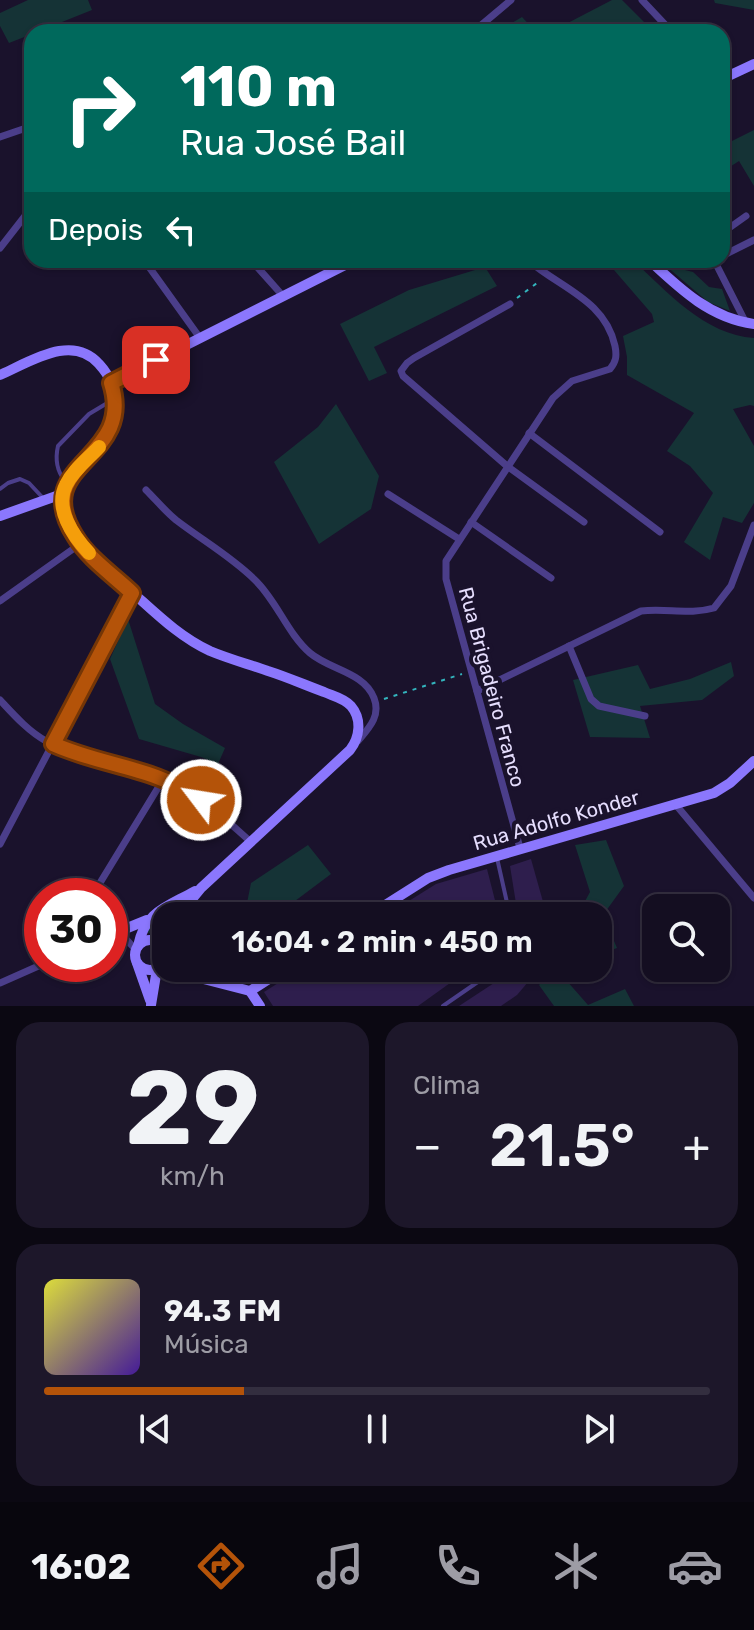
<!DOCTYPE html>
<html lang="pt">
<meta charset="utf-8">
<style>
:root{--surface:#140e21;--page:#1d172a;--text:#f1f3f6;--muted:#9d9ca5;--line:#332e3f;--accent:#b45309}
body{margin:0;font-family:Rubik,sans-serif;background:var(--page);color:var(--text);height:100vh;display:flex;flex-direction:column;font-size:30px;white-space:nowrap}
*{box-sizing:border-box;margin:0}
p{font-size:26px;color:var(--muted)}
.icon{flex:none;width:44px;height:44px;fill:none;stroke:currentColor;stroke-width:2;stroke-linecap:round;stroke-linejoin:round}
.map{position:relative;height:1006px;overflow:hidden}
.sheet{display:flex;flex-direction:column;gap:16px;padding:16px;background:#0b0812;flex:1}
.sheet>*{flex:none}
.banner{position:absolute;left:24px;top:24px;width:706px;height:244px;border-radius:24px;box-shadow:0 2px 6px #0004,0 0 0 2px var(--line);background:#00695c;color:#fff;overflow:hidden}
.tools{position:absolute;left:642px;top:894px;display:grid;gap:16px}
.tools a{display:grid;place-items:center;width:88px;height:88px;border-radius:16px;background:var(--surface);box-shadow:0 2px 6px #0004,0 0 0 2px var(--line);font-size:40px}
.speed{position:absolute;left:24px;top:878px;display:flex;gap:16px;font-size:40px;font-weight:700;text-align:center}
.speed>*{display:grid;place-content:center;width:104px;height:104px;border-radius:50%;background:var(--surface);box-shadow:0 2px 6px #0004,0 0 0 2px var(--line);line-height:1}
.speed .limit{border:12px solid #d22;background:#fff;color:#111}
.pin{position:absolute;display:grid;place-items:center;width:68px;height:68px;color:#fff;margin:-34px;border-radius:16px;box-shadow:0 4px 12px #0006}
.me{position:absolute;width:88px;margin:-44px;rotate:301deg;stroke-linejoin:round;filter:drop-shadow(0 0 6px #0008)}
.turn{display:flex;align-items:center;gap:28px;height:168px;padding:0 24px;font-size:36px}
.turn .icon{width:104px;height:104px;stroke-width:2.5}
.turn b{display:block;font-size:56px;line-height:68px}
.then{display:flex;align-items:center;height:76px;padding:0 24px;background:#0003;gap:16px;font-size:30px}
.big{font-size:60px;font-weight:600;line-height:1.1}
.sheet .widget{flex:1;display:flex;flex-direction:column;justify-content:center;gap:12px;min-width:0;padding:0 28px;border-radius:24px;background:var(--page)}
.sheet .dial{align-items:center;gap:0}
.dial b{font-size:104px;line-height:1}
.song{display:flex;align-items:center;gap:24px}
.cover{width:96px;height:96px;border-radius:12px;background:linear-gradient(135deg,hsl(60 70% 55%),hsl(260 70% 35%))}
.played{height:8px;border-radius:4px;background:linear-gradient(90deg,var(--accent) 30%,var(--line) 30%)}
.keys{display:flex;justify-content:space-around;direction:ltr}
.heat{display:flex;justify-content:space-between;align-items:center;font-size:44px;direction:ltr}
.sheet .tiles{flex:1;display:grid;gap:16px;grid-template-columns:1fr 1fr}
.widget:last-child{grid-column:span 2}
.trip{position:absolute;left:152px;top:902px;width:460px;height:80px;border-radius:24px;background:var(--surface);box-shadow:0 2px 6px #0004,0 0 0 2px var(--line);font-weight:600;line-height:80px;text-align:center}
.tab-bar{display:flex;height:128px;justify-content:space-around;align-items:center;background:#08060d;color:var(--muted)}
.tab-bar .icon{width:56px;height:56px}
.tab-bar .selected{color:var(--accent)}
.tab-bar b{font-size:36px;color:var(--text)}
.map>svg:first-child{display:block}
.green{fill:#153336}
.building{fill:#2e1e4d}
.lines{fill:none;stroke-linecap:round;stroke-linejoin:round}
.path{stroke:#33b4bd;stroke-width:2;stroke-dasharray:4 6;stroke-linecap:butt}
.lane{stroke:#4b3e8a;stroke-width:4}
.street{stroke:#4b3e8a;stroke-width:7}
.secondary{stroke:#8b77fd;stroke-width:10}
.route-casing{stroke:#753606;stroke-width:20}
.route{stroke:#b45309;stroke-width:14}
.slow{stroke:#f59e0b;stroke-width:14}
.labels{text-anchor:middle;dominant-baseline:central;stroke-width:8;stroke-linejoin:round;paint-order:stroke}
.street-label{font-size:20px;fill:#e6defe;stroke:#1a122c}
</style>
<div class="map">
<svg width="754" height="1006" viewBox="0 0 754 1006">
<rect width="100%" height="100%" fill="#1a122c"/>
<g class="green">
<polygon points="28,0 88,0 92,10 37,32 32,32 32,34 9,43 0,26 0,13"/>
<polygon points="612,0 622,0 654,32 563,32 562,26"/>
<polygon points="714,0 754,0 754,10 715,3"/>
<polygon points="522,17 536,32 508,32 505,27"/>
<polygon points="754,130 754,186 739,161 722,172 722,146"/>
<path d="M618,260H633C666,291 705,335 754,338V406L750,405L733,409L754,446V503L742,523L723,517L710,560L684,542L713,493L690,466L667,451L694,413L627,375V357L623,336L654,322L652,314L614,270L621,264Z"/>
<polygon points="665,265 693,272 709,287 722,289 730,311 708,302"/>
<polygon points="485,267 497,286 374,347 387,373 369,381 340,324 409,290"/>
<polygon points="336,404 379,476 371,509 319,544 274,462 318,427"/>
<polygon points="128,619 155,704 183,724 225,748 218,764 201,757 139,739 110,659"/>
<polygon points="731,662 734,676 702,700 640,706 650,738 590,737 573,680 638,665 650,689 690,679"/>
<polygon points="606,840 624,886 603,915 617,948 598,955 598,916 577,916 590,892 575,845"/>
<polygon points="308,845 331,874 295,901 294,908 295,916 253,916 246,908 251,883"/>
<polygon points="185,904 174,916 166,916 166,927 161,936 146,932 159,919"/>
<polygon points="555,968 578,968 566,980 588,1005 625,989 634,1006 554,1006 539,985"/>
</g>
<g class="building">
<polygon points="531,859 547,916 518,916 510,866"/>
<polygon points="487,869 499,916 385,916 436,884"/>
<polygon points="302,968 471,968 418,1006 273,1006 264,992"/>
<polygon points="517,968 540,968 517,995 501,1006 459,1006"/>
</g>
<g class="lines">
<g class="path">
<polyline points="517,298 541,280"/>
<polyline points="384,699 462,674"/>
</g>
<g class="lane">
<path d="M65,481C56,470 55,459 58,446L89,414L114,399"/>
<polyline points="0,489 8,483 20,479 29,483 43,498"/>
<polyline points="497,858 510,916"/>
<polyline points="443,1006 498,968"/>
</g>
<g class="street">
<polyline points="642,0 672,32"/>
<polyline points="301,32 329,32"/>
<polyline points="473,32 511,0"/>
<polyline points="0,137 32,126"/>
<polyline points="722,233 746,216"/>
<polyline points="0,248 32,207"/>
<polyline points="722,256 754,240"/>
<polyline points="144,260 200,338"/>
<polyline points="251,260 283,296"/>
<polyline points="714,260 746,323"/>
<polyline points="510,304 414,358 407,363 401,371 403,376 507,466 584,522"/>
<polyline points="529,433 660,532"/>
<path d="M146,490C156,500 165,511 176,520C202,540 232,557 255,580C277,601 287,633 310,653C330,670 364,672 374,698C381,716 369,728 358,741"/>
<polyline points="388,494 459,539"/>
<polyline points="471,522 551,578"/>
<polyline points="0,601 80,544"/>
<polyline points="569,646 591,699 599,706 645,716"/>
<path d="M477,691L641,611C666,608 690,615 714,608L731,586L754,525"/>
<path d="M0,700C14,715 28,731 46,741C85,763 133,763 174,783C203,797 227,821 251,842"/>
<polyline points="676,805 754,898"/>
<polyline points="0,844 132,593"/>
<path d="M520,848L446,579V561L553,398L572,381L610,369C616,362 617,356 615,346C605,300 560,288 528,260"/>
<polyline points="92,896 164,778"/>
<polyline points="110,935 115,933 126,939 136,950"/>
<polyline points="0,983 43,964"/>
</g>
<g class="secondary">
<polyline points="722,79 754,64"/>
<path d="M649,260C680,289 710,318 754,324"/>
<path d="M0,375C30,362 72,333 99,364C110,376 117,392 116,408C114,450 57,469 63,505C69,545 113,576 142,601C163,620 184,639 210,651C229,659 248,664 268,671C287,677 305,685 324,692C333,696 344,698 351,706C362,719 360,737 350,750L201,888L178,916"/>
<polyline points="111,383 355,260"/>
<polyline points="0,516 62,494"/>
<polyline points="368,916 428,878 449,870 714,793 730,783 754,761"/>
<polyline points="115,933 147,920"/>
<circle cx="150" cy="955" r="15"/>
<path d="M138,946C145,911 167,907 195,891"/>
<polyline points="137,963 150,1000"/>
<polyline points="250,991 260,1006"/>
<polyline points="151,1005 157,969 188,975 250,991 286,968"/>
</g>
</g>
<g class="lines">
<g class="route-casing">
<path id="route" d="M156,360L111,383C136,461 28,462 75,536C88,558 113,575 132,593L53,744C104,767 153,766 201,800"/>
</g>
<use href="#route" class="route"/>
<path class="slow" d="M89,553C73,536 54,508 66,485C73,470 88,459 99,447"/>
</g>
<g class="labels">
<g class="street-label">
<text transform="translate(492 687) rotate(75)">Rua Brigadeiro Franco</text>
<text transform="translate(556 820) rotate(-16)">Rua Adolfo Konder</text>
</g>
</g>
</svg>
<div class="tools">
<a><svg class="icon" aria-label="search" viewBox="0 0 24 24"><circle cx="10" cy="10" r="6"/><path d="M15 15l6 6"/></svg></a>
</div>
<div class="speed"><div class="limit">30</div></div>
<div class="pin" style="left:156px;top:360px;background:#d93025"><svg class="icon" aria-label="arrive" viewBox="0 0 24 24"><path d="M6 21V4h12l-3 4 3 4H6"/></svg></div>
<svg class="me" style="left:201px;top:800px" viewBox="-20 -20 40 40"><circle r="17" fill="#b45309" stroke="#fff" stroke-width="3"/><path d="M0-11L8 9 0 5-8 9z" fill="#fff"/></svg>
<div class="trip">16:04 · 2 min · 450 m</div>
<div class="banner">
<div class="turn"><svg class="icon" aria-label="right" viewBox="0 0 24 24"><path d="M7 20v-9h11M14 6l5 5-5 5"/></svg><div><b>110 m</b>Rua José Bail</div></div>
<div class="then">Depois<svg class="icon" aria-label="left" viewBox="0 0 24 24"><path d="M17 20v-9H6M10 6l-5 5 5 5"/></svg></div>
</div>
</div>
<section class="sheet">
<div class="tiles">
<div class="widget dial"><b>29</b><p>km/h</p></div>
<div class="widget"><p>Clima</p>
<div class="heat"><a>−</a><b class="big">21.5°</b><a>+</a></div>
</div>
<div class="widget">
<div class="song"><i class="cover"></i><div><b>94.3 FM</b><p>Música</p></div></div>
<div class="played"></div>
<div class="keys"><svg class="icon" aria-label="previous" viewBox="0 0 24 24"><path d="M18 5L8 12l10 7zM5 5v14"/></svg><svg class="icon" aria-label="pause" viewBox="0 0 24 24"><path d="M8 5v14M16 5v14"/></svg><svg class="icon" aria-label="next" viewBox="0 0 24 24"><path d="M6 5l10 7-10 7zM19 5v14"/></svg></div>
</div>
</div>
</section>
<nav class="tab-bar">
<b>16:02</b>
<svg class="icon selected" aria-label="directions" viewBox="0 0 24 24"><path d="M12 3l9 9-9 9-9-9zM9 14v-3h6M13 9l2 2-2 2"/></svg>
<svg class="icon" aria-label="music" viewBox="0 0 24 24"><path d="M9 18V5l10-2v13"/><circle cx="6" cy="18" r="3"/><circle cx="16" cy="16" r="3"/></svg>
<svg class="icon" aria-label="phone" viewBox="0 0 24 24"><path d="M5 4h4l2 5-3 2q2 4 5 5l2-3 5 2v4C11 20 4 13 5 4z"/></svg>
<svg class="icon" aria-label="climate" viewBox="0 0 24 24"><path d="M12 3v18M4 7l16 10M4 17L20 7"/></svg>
<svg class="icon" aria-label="car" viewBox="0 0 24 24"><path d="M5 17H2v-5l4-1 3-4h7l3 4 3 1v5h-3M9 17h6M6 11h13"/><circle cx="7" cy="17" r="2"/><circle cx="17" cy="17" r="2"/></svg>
</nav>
